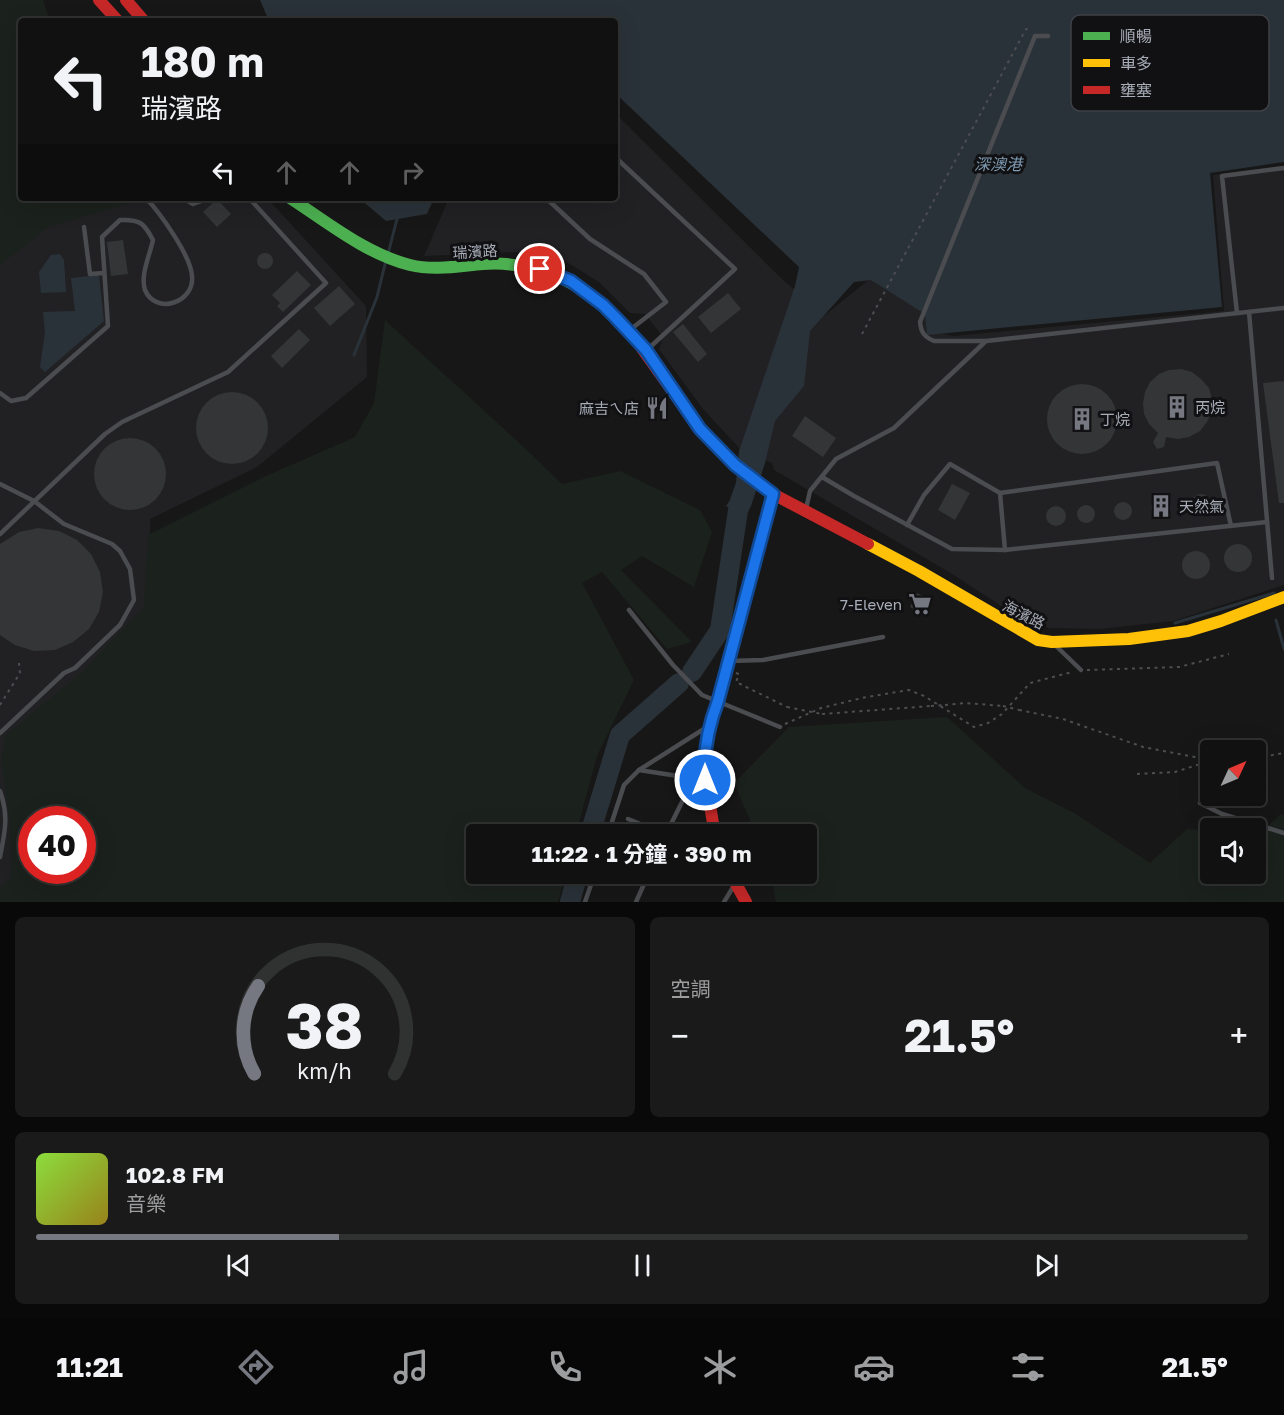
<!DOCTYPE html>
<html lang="zh-TW">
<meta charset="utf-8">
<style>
:root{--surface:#111;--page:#1a1a1a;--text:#f1f3f6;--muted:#9c9d9f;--line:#303131;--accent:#757880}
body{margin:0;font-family:"Golos Text","Noto Sans TC",sans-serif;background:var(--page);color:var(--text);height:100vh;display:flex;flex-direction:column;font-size:22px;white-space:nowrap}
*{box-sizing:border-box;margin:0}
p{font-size:20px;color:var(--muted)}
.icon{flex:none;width:33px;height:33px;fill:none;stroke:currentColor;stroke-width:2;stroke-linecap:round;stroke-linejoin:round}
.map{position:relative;height:902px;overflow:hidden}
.side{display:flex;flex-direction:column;gap:15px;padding:15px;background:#090909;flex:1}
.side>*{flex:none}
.banner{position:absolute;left:18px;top:18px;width:600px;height:183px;border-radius:6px;box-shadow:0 6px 24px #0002,0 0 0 2px var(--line);background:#111;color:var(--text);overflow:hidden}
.needle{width:39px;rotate:46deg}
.fabs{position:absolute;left:1200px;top:740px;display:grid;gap:12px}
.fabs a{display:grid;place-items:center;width:66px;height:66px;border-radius:6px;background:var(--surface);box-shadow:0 6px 24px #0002,0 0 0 2px var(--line);font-size:30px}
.speed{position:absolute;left:18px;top:806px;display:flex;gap:12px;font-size:30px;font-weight:700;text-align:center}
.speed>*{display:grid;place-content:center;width:78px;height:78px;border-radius:50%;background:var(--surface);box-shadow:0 6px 24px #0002,0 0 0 2px var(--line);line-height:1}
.speed .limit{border:9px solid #d22;background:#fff;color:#111}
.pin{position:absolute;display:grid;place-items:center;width:51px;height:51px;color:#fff;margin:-26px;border:3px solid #fff;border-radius:50%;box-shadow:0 2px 6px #0007}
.me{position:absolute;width:66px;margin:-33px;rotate:0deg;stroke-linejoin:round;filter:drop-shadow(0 0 4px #0008)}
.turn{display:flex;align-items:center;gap:21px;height:126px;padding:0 24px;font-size:27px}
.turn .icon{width:78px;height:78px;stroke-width:2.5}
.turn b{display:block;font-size:42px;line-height:51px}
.lanes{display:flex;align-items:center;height:57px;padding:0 24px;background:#0003;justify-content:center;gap:30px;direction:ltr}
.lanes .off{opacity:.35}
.big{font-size:45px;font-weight:700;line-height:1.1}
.side .tile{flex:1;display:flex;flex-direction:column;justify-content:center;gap:9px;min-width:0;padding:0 21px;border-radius:9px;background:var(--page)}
.side .dial{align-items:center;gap:0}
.dial svg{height:156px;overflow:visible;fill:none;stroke:var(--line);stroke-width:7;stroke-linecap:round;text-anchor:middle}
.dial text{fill:var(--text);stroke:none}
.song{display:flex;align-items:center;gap:18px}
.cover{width:72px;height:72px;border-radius:9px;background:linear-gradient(135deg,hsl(90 70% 55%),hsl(50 70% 35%))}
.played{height:6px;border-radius:3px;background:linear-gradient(90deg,var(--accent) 25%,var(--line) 25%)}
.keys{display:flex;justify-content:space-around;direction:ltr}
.heat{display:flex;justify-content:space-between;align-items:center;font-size:33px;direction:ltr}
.side .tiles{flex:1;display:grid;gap:15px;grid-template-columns:1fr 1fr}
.tile:last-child{grid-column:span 2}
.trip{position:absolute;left:466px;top:824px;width:351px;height:60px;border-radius:6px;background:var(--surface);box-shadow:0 6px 24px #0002,0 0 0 2px var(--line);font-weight:700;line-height:60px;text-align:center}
.dock{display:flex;height:96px;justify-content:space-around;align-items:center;background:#070707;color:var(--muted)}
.dock .icon{width:42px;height:42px}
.dock .on{color:var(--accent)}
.dock b{font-size:27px;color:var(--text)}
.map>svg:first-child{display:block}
.built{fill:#212124}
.green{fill:#1b211c;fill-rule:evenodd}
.water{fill:#2a3239}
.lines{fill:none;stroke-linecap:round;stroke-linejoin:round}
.stream{stroke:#2a3239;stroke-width:3}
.river{stroke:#2a3239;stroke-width:20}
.building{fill:#343537}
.path{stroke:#4d4e52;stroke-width:2;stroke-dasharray:3 4.5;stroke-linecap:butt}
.lane{stroke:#4b4c50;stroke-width:4.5}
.fast{stroke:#4caf50;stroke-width:12}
.slow{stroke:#ffc107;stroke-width:12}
.jam{stroke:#c62828;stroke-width:12}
.path-bridge{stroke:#4d4e52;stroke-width:2;stroke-dasharray:3 4.5;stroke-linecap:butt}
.route-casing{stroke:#114b97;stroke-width:15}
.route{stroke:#1a73e8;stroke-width:10}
.labels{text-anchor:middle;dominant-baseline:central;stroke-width:6;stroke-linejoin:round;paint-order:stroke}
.street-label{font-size:15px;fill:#a8adb8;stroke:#111113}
.poi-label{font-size:15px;fill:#a8adb8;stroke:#111113;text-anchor:start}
.water-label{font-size:16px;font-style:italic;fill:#7f9bb3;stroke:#111113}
.key{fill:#111113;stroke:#3e4045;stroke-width:1.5}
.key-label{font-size:16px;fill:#a8adb8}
</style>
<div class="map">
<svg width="1284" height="902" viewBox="0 0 1284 902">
<rect width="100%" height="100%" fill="#171717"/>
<g class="built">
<polygon points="615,113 784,281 825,315 871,278 926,313 926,330 953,336 1224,311 1213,175 1284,166 1284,585 1173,621 1100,629 1049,628 1017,616 949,572 774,470 772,463 741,450 703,409 659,349 663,337 645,314 630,313 599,282 565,261 517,252 424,256 449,198 615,198"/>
<polygon points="86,198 267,198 366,306 367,377 257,467 150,519 150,611 7,744 15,884 0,897 0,255"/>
</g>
<g class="green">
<polygon points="0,0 43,0 50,21 21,21 21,198 124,198 133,202 49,227 0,265"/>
<path d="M385,320C444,375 505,428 562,484L620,471L700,510L712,532L694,587L642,556L621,570L692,642L667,649L602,572L582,583L634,680L597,756L576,834H477V873H566L558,902H0V886L11,878L10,821L1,760L6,735L81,673L144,607L148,535L266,476L355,437L374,403ZM32,819H82V870H32Z"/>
<polygon points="947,717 1025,788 1076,814 1150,863 1187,829 1210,831 1210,873 1256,873 1256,836 1281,814 1284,815 1284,902 776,902 770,873 807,873 807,834 756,834 734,783 789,727"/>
</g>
<g class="water">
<polygon points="260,0 1284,0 1284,162 1210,173 1222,307 927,335 925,314 871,280 854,282 810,331 804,386 775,421 765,463 751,506 746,516 726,506 735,493 739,451 795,286 799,267 615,93 615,21 269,21"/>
<polygon points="359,198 434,198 427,214 386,221"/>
<polygon points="60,254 64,260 66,292 41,293 39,272 51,255"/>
<polygon points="99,275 104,321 45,372 40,367 45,332 43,312 75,311 71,278"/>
</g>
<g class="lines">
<g class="stream">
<polyline points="388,254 397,219"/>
<polyline points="354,355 377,297 386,260"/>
<polyline points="1276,620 1284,649"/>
<polyline points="1175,623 1274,593"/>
</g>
<g class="river">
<polyline points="692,672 720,630 739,504 745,487"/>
<polyline points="590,834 620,735 679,683"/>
<polyline points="570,902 578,873"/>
</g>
</g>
<g class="building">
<polygon points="217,199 231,214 217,227 203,212"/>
<polygon points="123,240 128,274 111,276 107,242"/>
<circle cx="265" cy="261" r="8"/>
<polygon points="297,271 311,285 283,312 277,306 280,303 272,295"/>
<polygon points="339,286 355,304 330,326 314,308"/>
<polygon points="728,293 741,309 711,333 698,317"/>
<polygon points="683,324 707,354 698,362 673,332"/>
<polygon points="299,329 310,340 282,368 271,356"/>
<polygon points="1181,369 1192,372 1201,379 1209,388 1212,399 1212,411 1207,422 1200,431 1189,437 1178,439 1166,437 1164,447 1157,449 1153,442 1158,433 1149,424 1144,414 1143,403 1145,392 1150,382 1159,374 1169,370"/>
<polygon points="1284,381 1284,503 1279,503 1263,383"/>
<circle cx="1082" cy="419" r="35"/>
<circle cx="232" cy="428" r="36"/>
<polygon points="805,416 836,438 823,457 792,436"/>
<circle cx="130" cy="474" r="36"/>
<polygon points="952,484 970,493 955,520 938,510"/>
<circle cx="1201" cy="504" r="10"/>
<circle cx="1161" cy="507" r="10"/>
<circle cx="1123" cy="511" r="9"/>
<circle cx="1086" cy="514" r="9"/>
<circle cx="1056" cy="516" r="10"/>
<polygon points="38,528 59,531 77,540 91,554 100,572 103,592 99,612 89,629 73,642 55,650 34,651 15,645 0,635 0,544 19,532"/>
<circle cx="1238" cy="558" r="14"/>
<circle cx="1196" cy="565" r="14"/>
<polygon points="917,593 931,600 923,614 910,607"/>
</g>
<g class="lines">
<g class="path">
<polyline points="862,334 1026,29 1032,30"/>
<polyline points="1087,670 1179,667 1229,654"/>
<polyline points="736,673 739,674 736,682 787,707"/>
<polyline points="0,705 20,673 19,663"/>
<polyline points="945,705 965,703 1003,706"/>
<polyline points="1019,710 1063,719 1143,747 1210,760"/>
<polyline points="822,714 931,706"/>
<polyline points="785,724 821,708 862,698 909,690 924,696 974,727 988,723 1002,714 1030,683 1072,672"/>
<polyline points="1256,758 1284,753"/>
<polyline points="1137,774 1175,772 1210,761"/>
</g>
<g class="lane">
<polyline points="615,157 735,269 648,349"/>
<polyline points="183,198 193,204 210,198"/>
<polyline points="546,198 590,239 644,274 666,302 631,329"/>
<polyline points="84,227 90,274 104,273"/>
<polyline points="1249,312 1272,578"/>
<polyline points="1237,313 1222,176 1284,168"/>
<path d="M986,341H934C924,337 921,332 920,322L1035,36H1048"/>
<path d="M0,393L11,401L26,398L108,326L102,237L120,220C140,219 144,223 153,240C150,254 140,276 145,290C156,316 195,302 192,276C191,256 160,213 146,198"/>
<polyline points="822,477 854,496 952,549 1005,550 1267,522"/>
<polyline points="0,484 34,501 64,524 112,544 120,551 130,569 134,600 120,625 75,668 64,673 0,733"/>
<polyline points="1000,493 1217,463 1231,526"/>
<polyline points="806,509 810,491 836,459 894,428 986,341 1284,308"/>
<polyline points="907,525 924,495 950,464 1000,493 1005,550"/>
<polyline points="0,534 105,434 122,422 228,372 326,283 249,198"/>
<polyline points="629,610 673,665 702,695 780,727"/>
<polyline points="1056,646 1081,670"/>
<polyline points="729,661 763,660 883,637"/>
<polyline points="639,770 704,780"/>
<path d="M0,791C9,816 5,831 0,857"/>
<polyline points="1200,803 1222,814 1284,833"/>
<polyline points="628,819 665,834"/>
<polyline points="608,834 624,785 639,770 707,727"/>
<polyline points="666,834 688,790"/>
<polyline points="585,902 595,873"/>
<polyline points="636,902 649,873"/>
<polyline points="724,902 735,884"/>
</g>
<path class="fast" d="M290,198C327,222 366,254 410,265C434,271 459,266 483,264C543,260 593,288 631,333"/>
<g class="slow">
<polyline points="868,544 919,571 1038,640 1052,642 1129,639 1188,631 1221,621 1284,597"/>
<polyline points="750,581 773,494"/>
</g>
<g class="jam">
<polyline points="99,0 118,21"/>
<polyline points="126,0 144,21"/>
<polyline points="631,333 701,431 735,465 773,494 868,544"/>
<path d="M715,834C709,801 703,770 708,737L750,581"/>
<polyline points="730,873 746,902"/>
</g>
<g class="path-bridge">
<polyline points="931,706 945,705"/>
<polyline points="1003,706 1019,710"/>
<polyline points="787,707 822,714"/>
</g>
</g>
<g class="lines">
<g class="route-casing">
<path id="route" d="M540,269L571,281L603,305L616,318L646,350L700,429L735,465L773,494L718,701C708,727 703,752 705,780"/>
</g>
<use href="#route" class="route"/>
</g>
<defs>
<g id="building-bare" transform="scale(1.8)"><path d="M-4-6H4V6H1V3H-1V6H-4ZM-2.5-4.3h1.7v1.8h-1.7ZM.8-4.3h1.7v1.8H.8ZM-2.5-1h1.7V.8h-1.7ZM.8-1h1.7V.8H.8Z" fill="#757880" stroke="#111113" stroke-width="2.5" paint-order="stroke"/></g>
<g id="restaurant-bare" transform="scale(1.8)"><path d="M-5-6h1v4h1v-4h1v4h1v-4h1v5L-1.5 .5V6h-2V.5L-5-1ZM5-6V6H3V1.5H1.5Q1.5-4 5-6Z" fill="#757880" stroke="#111113" stroke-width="2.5" paint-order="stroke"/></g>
<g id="supermarket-bare" transform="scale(1.8)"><path d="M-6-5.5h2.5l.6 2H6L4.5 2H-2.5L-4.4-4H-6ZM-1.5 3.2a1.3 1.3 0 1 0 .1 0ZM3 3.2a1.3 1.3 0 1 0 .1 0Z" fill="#757880" stroke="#111113" stroke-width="2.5" paint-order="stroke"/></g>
</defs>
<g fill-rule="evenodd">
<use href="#building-bare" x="1177" y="407"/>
<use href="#restaurant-bare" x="657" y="408"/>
<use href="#building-bare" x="1082" y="419"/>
<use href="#building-bare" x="1161" y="506"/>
<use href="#supermarket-bare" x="920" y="604"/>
</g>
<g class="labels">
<g class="street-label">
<text transform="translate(475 251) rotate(-3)">瑞濱路</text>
<text transform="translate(1024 614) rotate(27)">海濱路</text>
</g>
<g class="poi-label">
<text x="1195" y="407">丙烷</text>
<text x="639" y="408" text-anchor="end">麻吉ㄟ店</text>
<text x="1100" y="419">丁烷</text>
<text x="1179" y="506">天然氣</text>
<text x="902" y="604" text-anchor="end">7-Eleven</text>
</g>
<g class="water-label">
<text x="998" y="164">深澳港</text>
</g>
</g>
<rect x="1071" y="15" width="198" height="96" rx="9" class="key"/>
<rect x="1083" y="32" width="27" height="8" fill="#4caf50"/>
<rect x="1083" y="59" width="27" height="8" fill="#ffc107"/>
<rect x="1083" y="86" width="27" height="8" fill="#c62828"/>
<g class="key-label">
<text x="1120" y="42">順暢</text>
<text x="1120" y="69">車多</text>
<text x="1120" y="96">壅塞</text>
</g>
</svg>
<div class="fabs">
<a><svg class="needle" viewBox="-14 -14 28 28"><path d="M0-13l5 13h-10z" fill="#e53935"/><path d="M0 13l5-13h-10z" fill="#9c9d9f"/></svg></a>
<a><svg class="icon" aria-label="sound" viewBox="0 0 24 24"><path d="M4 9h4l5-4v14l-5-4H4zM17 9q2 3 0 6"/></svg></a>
</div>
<div class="speed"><div class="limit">40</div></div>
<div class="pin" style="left:540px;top:269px;background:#d93025"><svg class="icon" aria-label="arrive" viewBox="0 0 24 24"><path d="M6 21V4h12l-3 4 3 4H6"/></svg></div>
<svg class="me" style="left:705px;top:780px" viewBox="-20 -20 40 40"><circle r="17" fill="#1a73e8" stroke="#fff" stroke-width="3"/><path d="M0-11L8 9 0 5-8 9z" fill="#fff"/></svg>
<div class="trip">11:22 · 1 分鐘 · 390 m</div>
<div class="banner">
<div class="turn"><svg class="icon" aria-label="left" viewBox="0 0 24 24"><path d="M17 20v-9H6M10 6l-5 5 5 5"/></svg><div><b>180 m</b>瑞濱路</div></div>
<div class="lanes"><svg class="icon" aria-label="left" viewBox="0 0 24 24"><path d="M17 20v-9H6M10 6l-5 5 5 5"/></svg><svg class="icon off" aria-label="ahead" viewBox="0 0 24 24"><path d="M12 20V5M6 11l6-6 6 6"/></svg><svg class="icon off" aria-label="ahead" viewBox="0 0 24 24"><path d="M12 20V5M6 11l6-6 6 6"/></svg><svg class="icon off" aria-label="right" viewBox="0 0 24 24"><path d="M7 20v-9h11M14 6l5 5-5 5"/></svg></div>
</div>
</div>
<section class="side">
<div class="tiles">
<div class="tile dial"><svg viewBox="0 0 100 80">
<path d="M14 69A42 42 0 1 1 86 69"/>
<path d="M14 69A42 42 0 0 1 16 24" stroke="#757880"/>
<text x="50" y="56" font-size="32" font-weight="700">38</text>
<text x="50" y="72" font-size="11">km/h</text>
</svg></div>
<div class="tile"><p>空調</p>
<div class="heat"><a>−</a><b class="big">21.5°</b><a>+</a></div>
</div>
<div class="tile">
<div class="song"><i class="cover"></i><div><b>102.8 FM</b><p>音樂</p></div></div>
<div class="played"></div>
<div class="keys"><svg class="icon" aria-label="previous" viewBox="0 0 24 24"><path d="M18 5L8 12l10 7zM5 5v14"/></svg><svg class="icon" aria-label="pause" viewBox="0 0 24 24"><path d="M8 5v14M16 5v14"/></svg><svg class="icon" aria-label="next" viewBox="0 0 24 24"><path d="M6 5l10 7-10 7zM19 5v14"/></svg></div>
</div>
</div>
</section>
<nav class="dock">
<b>11:21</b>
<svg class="icon on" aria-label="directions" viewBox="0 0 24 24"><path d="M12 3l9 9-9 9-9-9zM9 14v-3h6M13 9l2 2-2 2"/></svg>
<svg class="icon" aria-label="music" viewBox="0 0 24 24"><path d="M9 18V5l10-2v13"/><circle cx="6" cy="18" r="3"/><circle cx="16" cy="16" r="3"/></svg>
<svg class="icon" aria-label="phone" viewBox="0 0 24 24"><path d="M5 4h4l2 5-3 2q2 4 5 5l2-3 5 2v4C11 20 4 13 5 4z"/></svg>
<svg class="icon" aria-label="climate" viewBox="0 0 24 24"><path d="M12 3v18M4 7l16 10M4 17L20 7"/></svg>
<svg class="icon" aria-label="car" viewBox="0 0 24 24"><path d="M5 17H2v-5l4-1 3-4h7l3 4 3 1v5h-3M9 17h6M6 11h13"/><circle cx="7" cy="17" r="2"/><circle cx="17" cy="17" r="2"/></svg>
<svg class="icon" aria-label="filters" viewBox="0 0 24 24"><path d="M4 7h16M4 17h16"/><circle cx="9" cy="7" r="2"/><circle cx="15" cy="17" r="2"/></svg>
<b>21.5°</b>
</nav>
